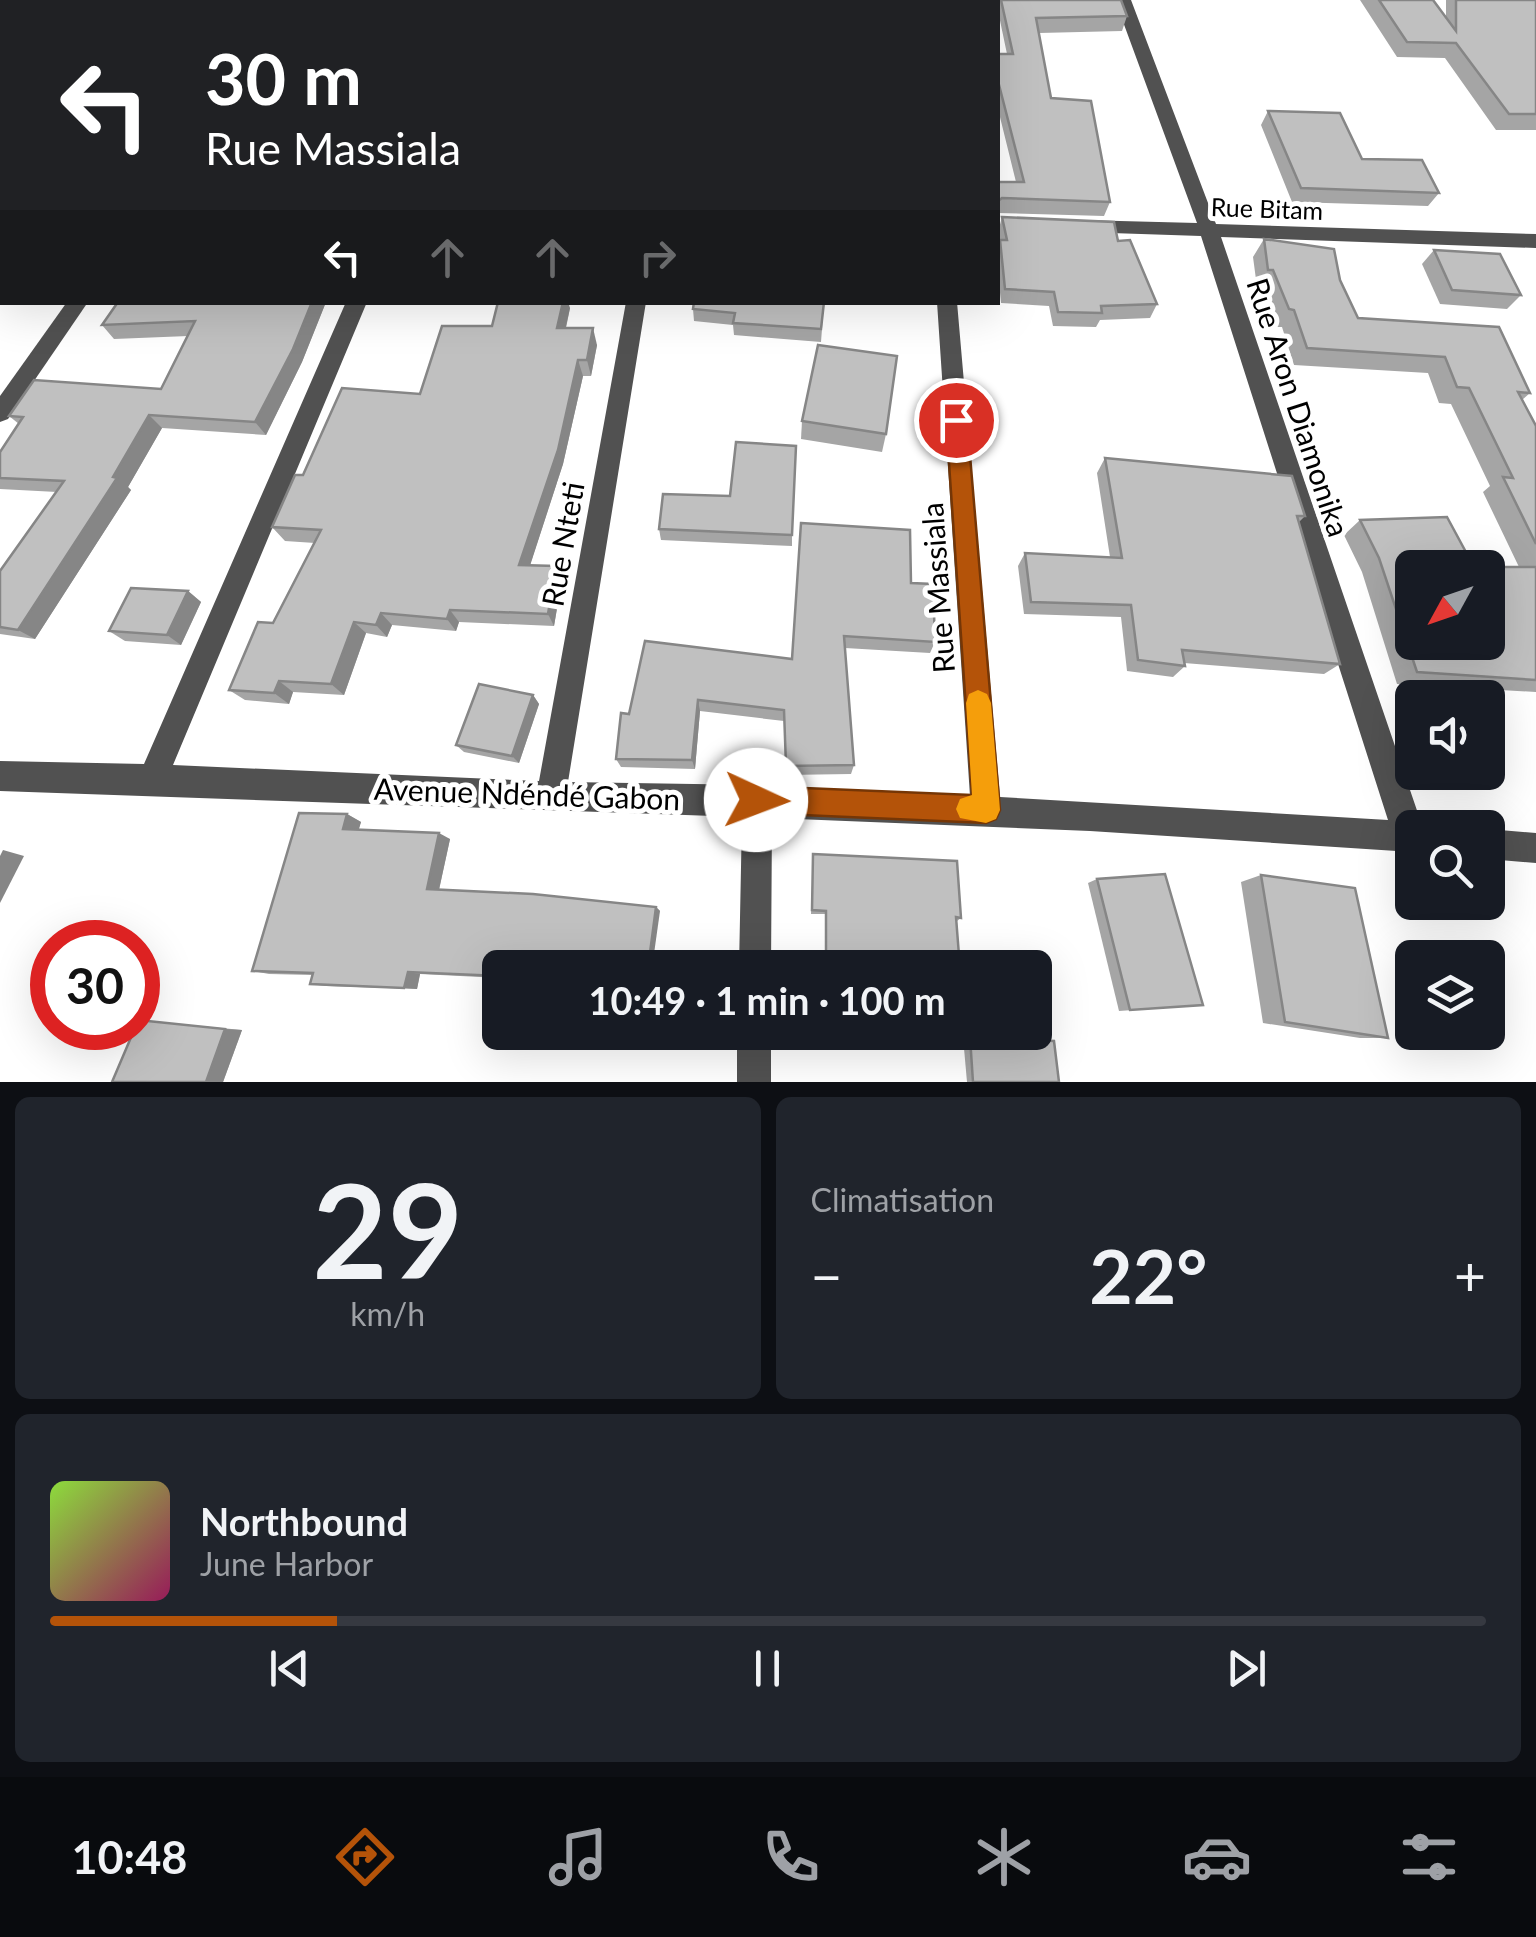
<!DOCTYPE html>
<html lang="fr">
<meta charset="utf-8">
<style>
:root{--surface:#171b24;--page:#20242c;--text:#f1f3f6;--muted:#9ea1a6;--line:#363941;--accent:#b45309}
body{margin:0;font-family:Lato,sans-serif;background:var(--page);color:var(--text);height:100vh;display:flex;flex-direction:column;font-size:38px;white-space:nowrap}
*{box-sizing:border-box;margin:0}
p{font-size:32px;color:var(--muted)}
.icon{flex:none;width:55px;height:55px;fill:none;stroke:currentColor;stroke-width:2;stroke-linecap:round;stroke-linejoin:round}
.map{position:relative;height:1082px;overflow:hidden}
.details{display:flex;flex-direction:column;gap:15px;padding:15px;background:#0d0f14;flex:1}
.details>*{flex:none}
.top-card{position:absolute;left:0px;top:0px;width:1000px;height:305px;box-shadow:0 10px 40px #0002;background:#202124;color:#fff;overflow:hidden}
.needle{width:65px;rotate:230deg}
.buttons{position:absolute;left:1395px;top:550px;display:grid;gap:20px}
.buttons a{display:grid;place-items:center;width:110px;height:110px;border-radius:15px;background:var(--surface);box-shadow:0 10px 40px #0002;font-size:50px}
.speed{position:absolute;left:30px;top:920px;display:flex;gap:20px;font-size:50px;font-weight:700;text-align:center}
.speed>*{display:grid;place-content:center;width:130px;height:130px;border-radius:50%;background:var(--surface);box-shadow:0 10px 40px #0002;line-height:1}
.speed .limit{border:15px solid #d22;background:#fff;color:#111}
.pin{position:absolute;display:grid;place-items:center;width:85px;height:85px;color:#fff;margin:-42px;border:5px solid #fff;border-radius:50%;box-shadow:0 2px 10px #0007}
.me{position:absolute;width:110px;margin:-55px;rotate:92deg;stroke-linejoin:round;filter:drop-shadow(0 0 8px #0008)}
.turn{display:flex;align-items:center;gap:35px;height:210px;padding:0 40px;font-size:45px}
.turn .icon{width:130px;height:130px;stroke-width:2.5}
.turn b{display:block;font-size:70px;line-height:85px}
.lanes{display:flex;align-items:center;height:95px;padding:0 40px;background:#0003;justify-content:center;gap:50px;direction:ltr}
.lanes .off{opacity:.35}
.big{font-size:75px;font-weight:700;line-height:1.1}
.details .tile{flex:1;display:flex;flex-direction:column;justify-content:center;gap:15px;min-width:0;padding:0 35px;border-radius:15px;background:var(--page)}
.details .dial{align-items:center;gap:0}
.dial b{font-size:130px;line-height:1}
.song{display:flex;align-items:center;gap:30px}
.cover{width:120px;height:120px;border-radius:15px;background:linear-gradient(135deg,hsl(90 70% 55%),hsl(330 70% 35%))}
.played{height:10px;border-radius:5px;background:linear-gradient(90deg,var(--accent) 20%,var(--line) 20%)}
.keys{display:flex;justify-content:space-around;direction:ltr}
.heat{display:flex;justify-content:space-between;align-items:center;font-size:55px;direction:ltr}
.details .tiles{flex:1;display:grid;gap:15px;grid-template-columns:1fr 1fr}
.tile:last-child{grid-column:span 2}
.trip{position:absolute;left:482px;top:950px;width:570px;height:100px;border-radius:15px;background:var(--surface);box-shadow:0 10px 40px #0002;font-weight:700;line-height:100px;text-align:center}
.dock{display:flex;height:160px;justify-content:space-around;align-items:center;background:#090b0e;color:var(--muted)}
.dock .icon{width:70px;height:70px}
.dock .current{color:var(--accent)}
.dock b{font-size:45px;color:var(--text)}
.map>svg:first-child{display:block}
.lines{fill:none;stroke-linecap:round;stroke-linejoin:round}
.minor{fill:#515151;fill-rule:evenodd}
.wall{fill:#a5a5a5}
.shaded-wall{fill:#868686}
.building{fill:#c0c0c0;stroke:#868686;stroke-width:2.5;fill-rule:evenodd}
.route{fill:#b45309;stroke:#753606;stroke-width:2.5}
.slow{fill:#f59e0b}
.labels{text-anchor:middle;dominant-baseline:central;stroke-width:10;stroke-linejoin:round;paint-order:stroke}
.far-street-label{font-size:25px;fill:#000;stroke:#fff}
.street-label{font-size:30px;fill:#000;stroke:#fff}
</style>
<div class="map">
<svg width="1536" height="1082" viewBox="0 0 1536 1082">
<rect width="100%" height="100%" fill="#fff"/>
<g class="lines">
<g class="minor">
<polygon points="909,0 925,0 925,2 910,2"/>
<polygon points="1115,0 1131,0 1216,224 1536,234 1536,248 1221,237 1423,828 1412,828 1412,852 1090,831 772,818 771,968 739,968 742,817 0,791 0,761 144,764 346,302 367,302 173,765 539,781 626,302 646,302 568,782 757,785 970,796 937,302 957,302 1000,797 1388,820 1201,236 1081,232 1071,226 1081,220 1197,223"/>
<rect x="0" y="190" width="2" height="12"/>
<polygon points="67,302 88,302 8,419 0,422 0,396"/>
<polygon points="1488,829 1536,833 1536,863 1488,859"/>
<rect x="737" y="1032" width="34" height="50"/>
</g>
</g>
<g class="wall">
<polygon points="497,0 687,0 690,2 496,2"/>
<polygon points="996,0 1121,0 1127,16 1122,31 1039,33 1051,98 1110,202 1104,216 998,213 998,182 1016,182 998,109 998,54 1007,54 998,11 998,2 996,2"/>
<polygon points="1360,0 1433,0 1446,17 1446,0 1536,0 1536,130 1496,130 1445,58 1397,57"/>
<polygon points="1268,111 1362,159 1439,193 1428,206 1292,202 1261,125"/>
<polygon points="1002,217 1118,241 1157,304 1150,318 1100,320 1096,327 1053,326 1049,306 1001,303 998,272 998,247 1000,240 998,232"/>
<polygon points="1264,239 1340,280 1358,318 1530,393 1522,400 1536,426 1536,692 1397,684 1362,572 1344,535 1360,520 1474,567 1519,567 1483,492 1490,486 1451,404 1439,403 1428,373 1294,365 1282,327 1276,327 1261,288 1257,287 1253,257"/>
<polygon points="1434,250 1521,295 1507,309 1440,304 1422,264"/>
<polygon points="326,302 302,362 266,435 162,428 128,487 131,490 35,639 0,634 0,571 57,492 0,489 0,452 19,424 9,416 161,389 188,336 114,339 102,325"/>
<polygon points="824,302 821,342 734,335 733,325 694,321 693,309"/>
<polygon points="570,308 566,328 597,345 591,376 583,376 563,464 530,565 562,579 554,626 459,622 456,631 392,625 387,637 366,633 344,695 293,692 289,704 245,700 229,690 273,623 315,543 285,541 272,527 303,475 420,394 492,326"/>
<polygon points="802,421 886,434 882,452 801,439"/>
<polygon points="1105,458 1305,516 1299,522 1340,664 1324,674 1184,663 1185,666 1173,677 1127,671 1121,617 1024,614 1018,566 1025,553 1110,557 1097,473"/>
<polygon points="659,529 792,535 792,546 661,540"/>
<polygon points="911,583 935,642 930,653 845,648 854,765 851,774 786,775 784,721 700,711 695,769 621,767 616,759 629,714 792,659"/>
<polygon points="188,591 201,602 181,645 125,641 109,631"/>
<polygon points="533,695 539,704 519,763 464,752 456,745"/>
<polygon points="347,814 361,822 358,830 450,839 439,890 656,907 660,911 500,968 500,978 420,974 417,989 326,986 310,984 312,975 269,974 252,971"/>
<polygon points="813,854 961,918 957,921 960,968 825,968 825,914 811,914"/>
<polygon points="1261,875 1388,1038 1360,1038 1263,1023 1241,882"/>
<polygon points="1097,879 1203,1005 1119,1011 1088,883"/>
<polygon points="138,1020 242,1030 223,1082 112,1082"/>
<polygon points="963,1037 1054,1041 1059,1082 967,1082"/>
</g>
<g class="shaded-wall">
<polygon points="312,302 326,302 302,362 266,435 255,422"/>
<polygon points="563,302 568,302 570,308 562,344 557,328"/>
<polygon points="593,328 597,345 591,376 587,360"/>
<polygon points="578,360 583,376 563,464 526,578 519,565"/>
<polygon points="149,415 162,428 128,487 131,490 35,639 18,630 113,477"/>
<polygon points="556,566 562,579 554,626 548,614"/>
<polygon points="188,591 201,602 181,645 167,635"/>
<polygon points="450,610 459,622 456,631 447,619"/>
<polygon points="381,613 392,625 387,637 376,625"/>
<polygon points="354,622 366,633 344,695 331,684"/>
<polygon points="279,681 293,692 289,704 274,693"/>
<polygon points="533,695 539,704 519,763 512,756"/>
<polygon points="698,700 700,711 695,769 692,760"/>
<polygon points="347,814 361,822 357,836 343,829"/>
<polygon points="439,833 450,839 438,894 427,889"/>
<polygon points="3,850 24,856 0,903 0,856"/>
<polygon points="656,907 660,911 652,968 648,968"/>
<polygon points="408,972 420,974 417,989 404,988"/>
<polygon points="225,1029 242,1030 223,1082 206,1082"/>
</g>
<g class="building">
<polygon points="0,0 435,0 434,2 2,2 2,156 0,156"/>
<polygon points="497,0 548,0 547,2 496,2"/>
<polygon points="568,0 687,0 690,2 572,2"/>
<polygon points="712,0 881,0 880,2 711,2"/>
<polygon points="1001,0 1121,0 1127,16 1036,18 1051,98 1091,101 1110,202 1002,198 998,201 998,182 1024,182 998,81 998,54 1013,54"/>
<polygon points="1379,0 1433,0 1456,31 1456,0 1536,0 1536,114 1509,114 1456,43 1407,42"/>
<polygon points="1268,111 1340,113 1362,159 1422,160 1439,193 1301,188"/>
<polygon points="1002,217 1114,222 1118,241 1130,240 1157,304 1101,306 1102,313 1058,312 1054,292 1005,289 1000,240 1007,240"/>
<polygon points="1264,239 1334,249 1340,280 1358,318 1499,327 1530,393 1518,392 1536,426 1536,544 1503,477 1513,478 1469,388 1457,387 1445,357 1307,348 1294,310 1289,309 1273,270 1268,270"/>
<polygon points="1434,250 1500,254 1521,295 1452,290"/>
<polygon points="118,302 312,302 293,349 255,422 149,415 113,477 117,478 18,630 0,627 0,571 64,481 0,478 0,452 23,417 9,416 34,380 161,389 195,321 102,325"/>
<polygon points="498,302 563,302 557,328 593,328 587,360 578,360 558,450 519,565 556,566 548,614 450,610 447,619 381,613 376,625 354,622 331,684 279,681 274,693 229,690 258,622 273,623 321,530 272,527 295,475 303,475 342,388 420,394 442,326 492,326"/>
<polygon points="694,302 824,302 821,329 733,323 735,313 693,309"/>
<polygon points="818,345 897,356 886,434 802,421"/>
<polygon points="736,442 796,446 792,535 659,529 663,494 730,496"/>
<polygon points="1105,458 1292,476 1305,516 1297,516 1340,664 1182,650 1185,666 1138,660 1131,605 1031,602 1025,553 1122,558"/>
<path d="M1447,517L1474,567H1536V680L1417,672L1379,558L1360,520ZM1412,568H1488V642H1412Z"/>
<polygon points="801,523 910,530 911,583 933,584 935,642 844,636 854,765 786,766 784,710 698,700 692,760 616,759 621,713 629,714 645,641 792,659"/>
<polygon points="131,588 188,591 167,635 109,631"/>
<polygon points="479,684 533,695 512,756 456,745"/>
<polygon points="299,813 347,814 343,829 439,833 427,889 533,894 656,907 648,968 500,968 500,976 408,972 404,988 310,984 313,973 252,971"/>
<polygon points="813,854 957,861 961,918 956,917 960,968 826,968 826,911 812,910"/>
<polygon points="1165,874 1203,1005 1130,1010 1097,879"/>
<polygon points="1261,875 1355,888 1388,1038 1285,1022"/>
<polygon points="138,1020 225,1029 206,1082 112,1082 135,1028 138,1028"/>
<polygon points="970,1037 1054,1041 1059,1082 973,1082"/>
</g>
<polygon class="route" points="956,411 967,420 1000,810 996,819 986,823 756,813 747,809 743,800 747,790 756,786 972,795 946,420"/>
<polygon class="slow" points="978,690 987,694 991,703 1000,810 996,819 986,823 960,818 956,809 960,799 972,795 966,703 969,694"/>
<g class="labels">
<g class="far-street-label">
<text transform="translate(1267 208) rotate(2)">Rue Bitam</text>
</g>
<g class="street-label">
<text transform="translate(1299 407) rotate(72)">Rue Aron Diamonika</text>
<text transform="translate(562 544) rotate(-80)">Rue Nteti</text>
<text transform="translate(937 588) rotate(-94)">Rue Massiala</text>
<text transform="translate(527 793) rotate(2)">Avenue Ndéndé Gabon</text>
</g>
</g>
</svg>
<div class="buttons">
<a><svg class="needle" viewBox="-14 -14 28 28"><path d="M0-13l5 13h-10z" fill="#e53935"/><path d="M0 13l5-13h-10z" fill="#9ea1a6"/></svg></a>
<a><svg class="icon" aria-label="sound" viewBox="0 0 24 24"><path d="M4 9h4l5-4v14l-5-4H4zM17 9q2 3 0 6"/></svg></a>
<a><svg class="icon" aria-label="search" viewBox="0 0 24 24"><circle cx="10" cy="10" r="6"/><path d="M15 15l6 6"/></svg></a>
<a><svg class="icon" aria-label="layers" viewBox="0 0 24 24"><path d="M12 4l9 5-9 5-9-5zM3 14l9 5 9-5"/></svg></a>
</div>
<div class="speed"><div class="limit">30</div></div>
<div class="pin" style="left:956px;top:420px;background:#d93025"><svg class="icon" aria-label="arrive" viewBox="0 0 24 24"><path d="M6 21V4h12l-3 4 3 4H6"/></svg></div>
<svg class="me" style="left:756px;top:800px" viewBox="-20 -20 40 40"><circle r="19" fill="#fff"/><path d="M0-13L10 11 0 6-10 11z" fill="#b45309"/></svg>
<div class="trip">10:49 · 1 min · 100 m</div>
<div class="top-card">
<div class="turn"><svg class="icon" aria-label="left" viewBox="0 0 24 24"><path d="M17 20v-9H6M10 6l-5 5 5 5"/></svg><div><b>30 m</b>Rue Massiala</div></div>
<div class="lanes"><svg class="icon" aria-label="left" viewBox="0 0 24 24"><path d="M17 20v-9H6M10 6l-5 5 5 5"/></svg><svg class="icon off" aria-label="ahead" viewBox="0 0 24 24"><path d="M12 20V5M6 11l6-6 6 6"/></svg><svg class="icon off" aria-label="ahead" viewBox="0 0 24 24"><path d="M12 20V5M6 11l6-6 6 6"/></svg><svg class="icon off" aria-label="right" viewBox="0 0 24 24"><path d="M7 20v-9h11M14 6l5 5-5 5"/></svg></div>
</div>
</div>
<section class="details">
<div class="tiles">
<div class="tile dial"><b>29</b><p>km/h</p></div>
<div class="tile"><p>Climatisation</p>
<div class="heat"><a>−</a><b class="big">22°</b><a>+</a></div>
</div>
<div class="tile">
<div class="song"><i class="cover"></i><div><b>Northbound</b><p>June Harbor</p></div></div>
<div class="played"></div>
<div class="keys"><svg class="icon" aria-label="previous" viewBox="0 0 24 24"><path d="M18 5L8 12l10 7zM5 5v14"/></svg><svg class="icon" aria-label="pause" viewBox="0 0 24 24"><path d="M8 5v14M16 5v14"/></svg><svg class="icon" aria-label="next" viewBox="0 0 24 24"><path d="M6 5l10 7-10 7zM19 5v14"/></svg></div>
</div>
</div>
</section>
<nav class="dock">
<b>10:48</b>
<svg class="icon current" aria-label="directions" viewBox="0 0 24 24"><path d="M12 3l9 9-9 9-9-9zM9 14v-3h6M13 9l2 2-2 2"/></svg>
<svg class="icon" aria-label="music" viewBox="0 0 24 24"><path d="M9 18V5l10-2v13"/><circle cx="6" cy="18" r="3"/><circle cx="16" cy="16" r="3"/></svg>
<svg class="icon" aria-label="phone" viewBox="0 0 24 24"><path d="M5 4h4l2 5-3 2q2 4 5 5l2-3 5 2v4C11 20 4 13 5 4z"/></svg>
<svg class="icon" aria-label="climate" viewBox="0 0 24 24"><path d="M12 3v18M4 7l16 10M4 17L20 7"/></svg>
<svg class="icon" aria-label="car" viewBox="0 0 24 24"><path d="M5 17H2v-5l4-1 3-4h7l3 4 3 1v5h-3M9 17h6M6 11h13"/><circle cx="7" cy="17" r="2"/><circle cx="17" cy="17" r="2"/></svg>
<svg class="icon" aria-label="filters" viewBox="0 0 24 24"><path d="M4 7h16M4 17h16"/><circle cx="9" cy="7" r="2"/><circle cx="15" cy="17" r="2"/></svg>
</nav>
